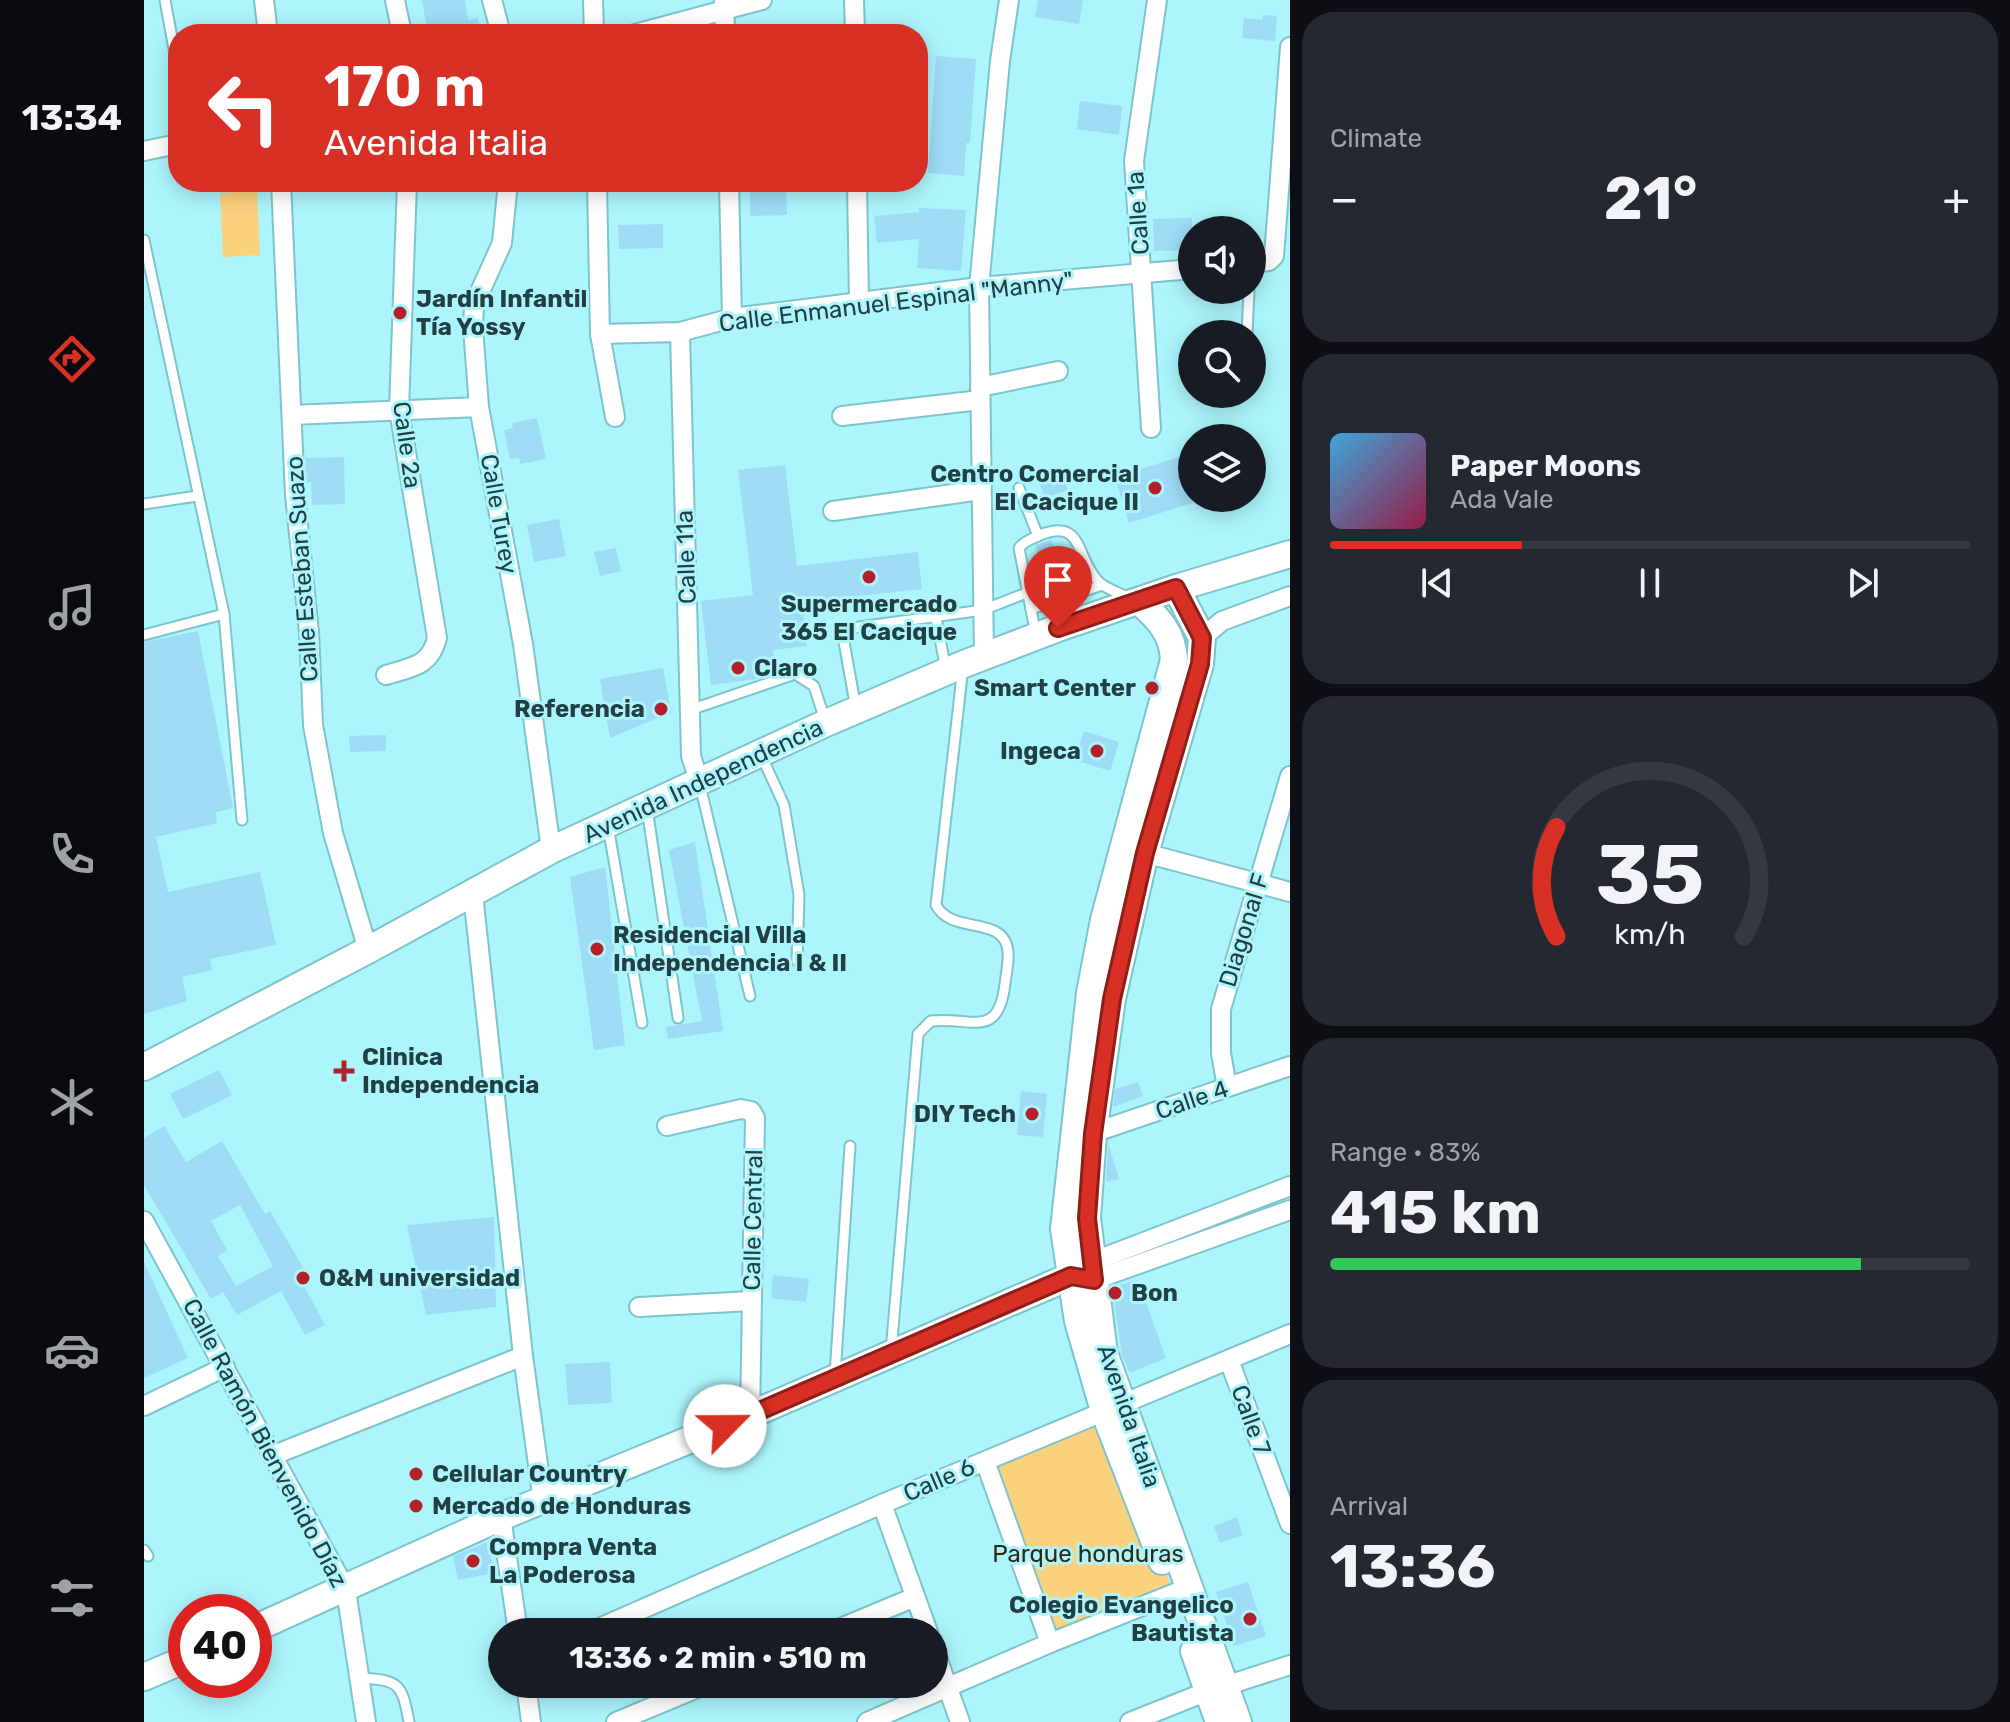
<!DOCTYPE html>
<meta charset="utf-8">
<style>
:root{--surface:#171b24;--page:#242831;--text:#f1f3f6;--muted:#9ea1a6;--line:#363941;--accent:#d93025}
body{margin:0;font-family:Rubik,sans-serif;background:var(--page);color:var(--text);height:100vh;display:flex;flex-direction:column;font-size:30px;white-space:nowrap}
*{box-sizing:border-box;margin:0}
p{font-size:26px;color:var(--muted)}
.icon{flex:none;width:44px;height:44px;fill:none;stroke:currentColor;stroke-width:2;stroke-linecap:round;stroke-linejoin:round}
.map{position:relative;flex:1;overflow:hidden}
.sheet{display:flex;flex-direction:column;gap:12px;padding:12px;background:#0d0f14;width:720px}
.sheet>*{flex:none}
.banner{position:absolute;left:24px;top:24px;width:760px;height:168px;border-radius:32px;box-shadow:0 4px 20px #0003;background:#d93025;color:#fff;overflow:hidden}
.controls{position:absolute;left:1034px;top:216px;display:grid;gap:16px}
.controls a{display:grid;place-items:center;width:88px;height:88px;border-radius:50%;background:var(--surface);box-shadow:0 4px 20px #0003;font-size:40px}
.speed{position:absolute;left:24px;top:1594px;display:flex;gap:16px;font-size:40px;font-weight:700;text-align:center}
.speed>*{display:grid;place-content:center;width:104px;height:104px;border-radius:50%;background:var(--surface);box-shadow:0 4px 20px #0003;line-height:1}
.speed .limit{border:12px solid #d22;background:#fff;color:#111}
.pin{position:absolute;display:grid;place-items:center;width:68px;height:68px;color:#fff;margin:-82px -34px;border-radius:50% 50% 50% 0;rotate:-45deg;box-shadow:0 0 8px #0007}
.pin .icon{rotate:45deg}
.me{position:absolute;width:88px;margin:-44px;rotate:67deg;stroke-linejoin:round;filter:drop-shadow(0 0 6px #0008)}
.turn{display:flex;align-items:center;gap:28px;height:168px;padding:0 24px;font-size:36px}
.turn .icon{width:104px;height:104px;stroke-width:2.5}
.turn b{display:block;font-size:56px;line-height:68px}
.big{font-size:60px;font-weight:700;line-height:1.1}
.sheet .widget{flex:1;display:flex;flex-direction:column;justify-content:center;gap:12px;min-width:0;padding:0 28px;border-radius:32px;background:var(--page)}
.sheet .dial{align-items:center;gap:0}
.dial svg{height:208px;overflow:visible;fill:none;stroke:var(--line);stroke-width:7;stroke-linecap:round;text-anchor:middle}
.dial text{fill:var(--text);stroke:none}
.song{display:flex;align-items:center;gap:24px}
.cover{width:96px;height:96px;border-radius:12px;background:linear-gradient(135deg,hsl(200 70% 55%),hsl(340 70% 35%))}
.played{height:8px;border-radius:4px;background:linear-gradient(90deg,var(--accent) 30%,var(--line) 30%)}
.keys{display:flex;justify-content:space-around;direction:ltr}
.heat{display:flex;justify-content:space-between;align-items:center;font-size:44px;direction:ltr}
.charge{height:12px;border-radius:6px;background:linear-gradient(90deg,#34c759 83%,var(--line) 0)}
.trip{position:absolute;left:344px;top:1618px;width:460px;height:80px;border-radius:40px;background:var(--surface);box-shadow:0 4px 20px #0003;font-weight:700;line-height:80px;text-align:center}
main{display:flex;flex:1;min-height:0}
.tabs{display:flex;flex-direction:column;width:144px;justify-content:space-around;align-items:center;background:#090b0e;color:var(--muted)}
.tabs .icon{width:56px;height:56px}
.tabs .current{color:var(--accent)}
.tabs b{font-size:36px;color:var(--text)}
.map>svg:first-child{display:block}
.green{fill:#fad17d}
.building{fill:#9edcf5;fill-rule:evenodd}
.lines{fill:none;stroke-linecap:round;stroke-linejoin:round}
.lane-casing{stroke:#7dc4cc;stroke-width:13}
.street-casing{stroke:#7dc4cc;stroke-width:22}
.secondary-casing{stroke:#7dc4cc;stroke-width:30}
.lane{stroke:#fff;stroke-width:9}
.street{stroke:#fff;stroke-width:18}
.secondary{stroke:#fff;stroke-width:26}
.route-casing{stroke:#8d1f18;stroke-width:20}
.route{stroke:#d93025;stroke-width:14}
.poi-dot{fill:#b2212a;stroke:#adf5fd;stroke-width:3}
.labels{text-anchor:middle;dominant-baseline:central;stroke-width:6;stroke-linejoin:round;paint-order:stroke}
.street-label{font-size:24px;fill:#224043;stroke:#adf5fd}
.poi-label{font-size:24px;font-weight:bold;fill:#224043;stroke:#adf5fd;text-anchor:start}
.park-label{font-size:24px;fill:#322813;stroke:#adf5fd}
</style>
<main>
<nav class="tabs">
<b>13:34</b>
<svg class="icon current" aria-label="directions" viewBox="0 0 24 24"><path d="M12 3l9 9-9 9-9-9zM9 14v-3h6M13 9l2 2-2 2"/></svg>
<svg class="icon" aria-label="music" viewBox="0 0 24 24"><path d="M9 18V5l10-2v13"/><circle cx="6" cy="18" r="3"/><circle cx="16" cy="16" r="3"/></svg>
<svg class="icon" aria-label="phone" viewBox="0 0 24 24"><path d="M5 4h4l2 5-3 2q2 4 5 5l2-3 5 2v4C11 20 4 13 5 4z"/></svg>
<svg class="icon" aria-label="climate" viewBox="0 0 24 24"><path d="M12 3v18M4 7l16 10M4 17L20 7"/></svg>
<svg class="icon" aria-label="car" viewBox="0 0 24 24"><path d="M5 17H2v-5l4-1 3-4h7l3 4 3 1v5h-3M9 17h6M6 11h13"/><circle cx="7" cy="17" r="2"/><circle cx="17" cy="17" r="2"/></svg>
<svg class="icon" aria-label="filters" viewBox="0 0 24 24"><path d="M4 7h16M4 17h16"/><circle cx="9" cy="7" r="2"/><circle cx="15" cy="17" r="2"/></svg>
</nav>
<div class="map">
<svg width="1146" height="1722" viewBox="0 0 1146 1722">
<rect width="100%" height="100%" fill="#adf5fd"/>
<g class="green">
<polygon points="113,191 116,255 79,257 76,193"/>
<polygon points="960,1411 1030,1594 906,1643 841,1461"/>
</g>
<g class="building">
<polygon points="278,0 321,0 324,20 334,18 337,34 284,34"/>
<polygon points="894,0 939,0 935,24 891,17"/>
<polygon points="1119,15 1133,16 1131,41 1098,38 1100,18 1118,20"/>
<polygon points="792,56 832,59 826,143 822,143 820,176 784,173"/>
<polygon points="936,101 978,106 975,135 933,129"/>
<polygon points="606,185 642,185 643,215 606,216"/>
<polygon points="775,208 822,210 817,271 773,268 775,239 733,243 730,216 775,212"/>
<polygon points="1048,218 1048,250 1010,251 1009,219"/>
<polygon points="519,224 519,248 475,249 474,225"/>
<polygon points="393,418 402,459 376,464 375,458 366,459 360,430 369,428 368,423"/>
<polygon points="1048,453 1048,503 985,523 971,477"/>
<polygon points="200,457 201,504 168,505 167,482 162,483 161,458"/>
<polygon points="641,465 653,566 774,552 778,589 658,602 663,646 629,650 630,659 610,661 612,679 567,685 557,601 609,595 594,470"/>
<polygon points="916,469 924,490 901,498 893,477"/>
<polygon points="415,519 422,556 390,562 383,525"/>
<polygon points="907,540 918,571 903,577 891,545"/>
<polygon points="472,548 477,571 456,576 450,552"/>
<polygon points="54,631 89,808 72,812 73,823 12,837 24,892 116,872 132,945 66,959 68,970 38,977 43,1001 0,1014 0,642"/>
<polygon points="519,668 527,712 466,738 456,679"/>
<polygon points="940,731 975,742 966,771 931,760"/>
<polygon points="242,735 242,751 206,752 205,736"/>
<polygon points="551,842 579,1031 524,1039 522,1027 558,1021 525,850"/>
<polygon points="461,867 481,1045 450,1050 426,877"/>
<polygon points="75,1070 88,1095 39,1119 26,1094"/>
<polygon points="994,1082 999,1096 969,1107 971,1089"/>
<polygon points="877,1091 903,1094 899,1137 873,1135"/>
<path d="M20,1126L42,1162L78,1141L121,1214L126,1211L164,1276L157,1280L181,1325L161,1335L137,1291L93,1315L79,1292L67,1299L0,1185V1138ZM96,1205L129,1266L92,1286L74,1256L83,1250L67,1221Z"/>
<polygon points="964,1143 975,1179 962,1182"/>
<polygon points="350,1217 352,1307 282,1315 263,1225"/>
<polygon points="0,1262 44,1358 0,1378"/>
<polygon points="629,1275 665,1279 662,1302 627,1298"/>
<polygon points="994,1280 1022,1358 986,1373 978,1356 968,1287"/>
<polygon points="466,1362 468,1403 424,1405 421,1364"/>
<polygon points="1093,1517 1099,1535 1076,1543 1070,1526"/>
<polygon points="344,1542 350,1573 314,1580 309,1556"/>
<polygon points="1104,1582 1122,1636 1090,1646 1072,1592"/>
</g>
<g class="lines">
<g class="lane-casing">
<g id="lane">
<polyline points="21,0 34,71"/>
<polyline points="0,240 80,614 98,820"/>
<polyline points="1103,334 1105,290"/>
<polyline points="875,488 894,536"/>
<polyline points="0,504 53,496"/>
<polyline points="887,609 958,585"/>
<polyline points="792,618 802,670"/>
<polyline points="0,635 80,614"/>
<path d="M892,635L875,548C880,541 888,539 896,535C941,517 931,560 956,583C963,589 975,593 984,597"/>
<polyline points="712,709 700,642 708,628 839,610 943,569"/>
<polyline points="546,710 651,674 670,686 681,720"/>
<polyline points="618,757 640,805 655,895 653,961"/>
<polyline points="556,785 606,996"/>
<polyline points="503,808 534,1018"/>
<polyline points="464,826 498,1023"/>
<path d="M747,1352L774,1034L787,1021C827,1016 854,1041 861,984C862,974 865,963 864,952C861,914 808,936 792,905L819,667"/>
<polyline points="691,1375 706,1146"/>
<polyline points="0,1550 4,1556"/>
<path d="M215,1678C255,1680 258,1683 265,1722"/>
</g>
</g>
<g class="street-casing">
<g id="street">
<polyline points="120,0 124,34"/>
<polyline points="251,0 258,34"/>
<polyline points="348,0 357,34"/>
<polyline points="449,0 450,34"/>
<polyline points="580,0 581,34"/>
<polyline points="710,0 711,34"/>
<polyline points="491,34 618,0"/>
<polyline points="0,151 34,144"/>
<polyline points="137,182 151,495 165,632 169,725 189,833 224,950"/>
<polyline points="364,182 358,243 330,305 329,328 335,407 379,644 407,850"/>
<polyline points="453,182 456,334 471,417"/>
<polyline points="585,182 588,318"/>
<polyline points="713,182 715,303"/>
<polyline points="1108,263 1125,261 1130,256 1146,47"/>
<polyline points="536,332 547,756 555,781"/>
<polyline points="456,334 536,332 588,318 835,287 1048,269"/>
<polyline points="836,387 914,371"/>
<polyline points="148,415 335,407"/>
<polyline points="698,416 836,400"/>
<polyline points="1007,428 990,161 1013,0"/>
<polyline points="689,511 837,490"/>
<polyline points="1058,638 1078,621 1146,596"/>
<polyline points="840,656 835,287 856,61 865,0"/>
<path d="M242,675C267,667 286,667 293,638L255,410L263,182"/>
<polyline points="990,850 1146,892"/>
<polyline points="329,894 379,1356 399,1501"/>
<polyline points="1083,1087 1077,1053 1077,1009 1146,776"/>
<polyline points="523,1126 597,1109 607,1111 611,1118 606,1415"/>
<polyline points="940,1136 1146,1066"/>
<polyline points="0,1221 202,1590 222,1722"/>
<polyline points="948,1262 1146,1186"/>
<polyline points="950,1280 1146,1210"/>
<polyline points="495,1307 607,1301"/>
<polyline points="1085,1360 1146,1524"/>
<polyline points="0,1406 81,1367"/>
<polyline points="130,1455 379,1356"/>
<polyline points="841,1461 906,1643"/>
<polyline points="738,1504 784,1632"/>
<polyline points="357,1517 374,1632"/>
<polyline points="446,1632 738,1504 1146,1334"/>
<polyline points="687,1632 771,1597"/>
<polyline points="790,1649 816,1722"/>
<polyline points="382,1684 387,1722"/>
<polyline points="1081,1686 1146,1665"/>
<polyline points="472,1722 563,1684"/>
<polyline points="723,1722 906,1643 1046,1587"/>
<polyline points="986,1722 1064,1691"/>
</g>
</g>
<g class="secondary-casing">
<g id="secondary">
<polyline points="1032,588 1058,638 1056,664 1001,853 968,999 949,1134 943,1218 960,1353 1094,1722"/>
<path d="M995,601C1014,618 1029,633 1030,660L960,920L946,993L920,1229L934,1321L960,1411L1018,1561"/>
<polyline points="0,1067 224,950 407,850 682,723 820,664 914,628 1032,588 1146,554"/>
<polyline points="110,1629 357,1517 606,1415 927,1276 939,1268"/>
<polyline points="1050,1651 1075,1722"/>
<polyline points="0,1677 42,1659"/>
</g>
</g>
<use href="#lane" class="lane"/>
<use href="#street" class="street"/>
<use href="#secondary" class="secondary"/>
</g>
<g class="lines">
<g class="route-casing">
<polyline id="route" points="581,1426 927,1276 950,1280 943,1218 949,1134 968,999 1001,853 1056,664 1058,638 1032,588 914,628"/>
</g>
<use href="#route" class="route"/>
</g>
<g class="poi-dot">
<circle cx="256" cy="313" r="8"/>
<circle cx="1011" cy="488" r="8"/>
<circle cx="725" cy="577" r="8"/>
<circle cx="594" cy="668" r="8"/>
<circle cx="1008" cy="688" r="8"/>
<circle cx="517" cy="709" r="8"/>
<circle cx="953" cy="751" r="8"/>
<circle cx="453" cy="949" r="8"/>
<path d="M196 1059h8v8h8v8h-8v8h-8v-8h-8v-8h8z"/>
<circle cx="888" cy="1114" r="8"/>
<circle cx="159" cy="1278" r="8"/>
<circle cx="971" cy="1293" r="8"/>
<circle cx="272" cy="1474" r="8"/>
<circle cx="272" cy="1506" r="8"/>
<circle cx="329" cy="1561" r="8"/>
<circle cx="1106" cy="1619" r="8"/>
</g>
<g class="labels">
<g class="street-label">
<text transform="translate(994 213) rotate(-94)">Calle 1a</text>
<text transform="translate(752 302) rotate(-7)">Calle Enmanuel Espinal "Manny"</text>
<text transform="translate(263 445) rotate(82)">Calle 2a</text>
<text transform="translate(355 514) rotate(80)">Calle Turey</text>
<text transform="translate(542 557) rotate(-92)">Calle 11a</text>
<text transform="translate(158 569) rotate(-94)">Calle Esteban Suazo</text>
<text transform="translate(559 781) rotate(-25)">Avenida Independencia</text>
<text transform="translate(1100 930) rotate(-73)">Diagonal F</text>
<text transform="translate(1048 1100) rotate(-19)">Calle 4</text>
<text transform="translate(609 1220) rotate(-89)">Calle Central</text>
<text transform="translate(985 1416) rotate(71)">Avenida Italia</text>
<text transform="translate(1107 1420) rotate(70)">Calle 7</text>
<text transform="translate(121 1443) rotate(62)">Calle Ramón Bienvenido Díaz</text>
<text transform="translate(795 1480) rotate(-23)">Calle 6</text>
</g>
<g class="poi-label">
<text x="272" y="299">Jardín Infantil<tspan x="272" dy="28">Tía Yossy</tspan></text>
<text x="995" y="474" text-anchor="end">Centro Comercial<tspan x="995" dy="28">El Cacique II</tspan></text>
<text x="725" y="604" text-anchor="middle">Supermercado<tspan x="725" dy="28">365 El Cacique</tspan></text>
<text x="610" y="668">Claro</text>
<text x="992" y="688" text-anchor="end">Smart Center</text>
<text x="501" y="709" text-anchor="end">Referencia</text>
<text x="937" y="751" text-anchor="end">Ingeca</text>
<text x="469" y="935">Residencial Villa<tspan x="469" dy="28">Independencia I &amp; II</tspan></text>
<text x="218" y="1057">Clinica<tspan x="218" dy="28">Independencia</tspan></text>
<text x="872" y="1114" text-anchor="end">DIY Tech</text>
<text x="175" y="1278">O&amp;M universidad</text>
<text x="987" y="1293">Bon</text>
<text x="288" y="1474">Cellular Country</text>
<text x="288" y="1506">Mercado de Honduras</text>
<text x="345" y="1547">Compra Venta<tspan x="345" dy="28">La Poderosa</tspan></text>
<text x="1090" y="1605" text-anchor="end">Colegio Evangelico<tspan x="1090" dy="28">Bautista</tspan></text>
</g>
<g class="park-label">
<text x="944" y="1554">Parque honduras</text>
</g>
</g>
</svg>
<div class="controls">
<a><svg class="icon" aria-label="sound" viewBox="0 0 24 24"><path d="M4 9h4l5-4v14l-5-4H4zM17 9q2 3 0 6"/></svg></a>
<a><svg class="icon" aria-label="search" viewBox="0 0 24 24"><circle cx="10" cy="10" r="6"/><path d="M15 15l6 6"/></svg></a>
<a><svg class="icon" aria-label="layers" viewBox="0 0 24 24"><path d="M12 4l9 5-9 5-9-5zM3 14l9 5 9-5"/></svg></a>
</div>
<div class="speed"><div class="limit">40</div></div>
<div class="pin" style="left:914px;top:628px;background:#d93025"><svg class="icon" aria-label="arrive" viewBox="0 0 24 24"><path d="M6 21V4h12l-3 4 3 4H6"/></svg></div>
<svg class="me" style="left:581px;top:1426px" viewBox="-20 -20 40 40"><circle r="19" fill="#fff"/><path d="M0-13L10 11 0 6-10 11z" fill="#d93025"/></svg>
<div class="trip">13:36 · 2 min · 510 m</div>
<div class="banner">
<div class="turn"><svg class="icon" aria-label="left" viewBox="0 0 24 24"><path d="M17 20v-9H6M10 6l-5 5 5 5"/></svg><div><b>170 m</b>Avenida Italia</div></div>
</div>
</div>
<section class="sheet">
<div class="widget"><p>Climate</p>
<div class="heat"><a>−</a><b class="big">21°</b><a>+</a></div>
</div>
<div class="widget">
<div class="song"><i class="cover"></i><div><b>Paper Moons</b><p>Ada Vale</p></div></div>
<div class="played"></div>
<div class="keys"><svg class="icon" aria-label="previous" viewBox="0 0 24 24"><path d="M18 5L8 12l10 7zM5 5v14"/></svg><svg class="icon" aria-label="pause" viewBox="0 0 24 24"><path d="M8 5v14M16 5v14"/></svg><svg class="icon" aria-label="next" viewBox="0 0 24 24"><path d="M6 5l10 7-10 7zM19 5v14"/></svg></div>
</div>
<div class="widget dial"><svg viewBox="0 0 100 80">
<path d="M14 69A42 42 0 1 1 86 69"/>
<path d="M14 69A42 42 0 0 1 14 27" stroke="#d93025"/>
<text x="50" y="56" font-size="32" font-weight="700">35</text>
<text x="50" y="72" font-size="11">km/h</text>
</svg></div>
<div class="widget"><p>Range · 83%</p><b class="big">415 km</b><div class="charge"></div></div>
<div class="widget"><p>Arrival</p><b class="big">13:36</b></div>
</section>
</main>
